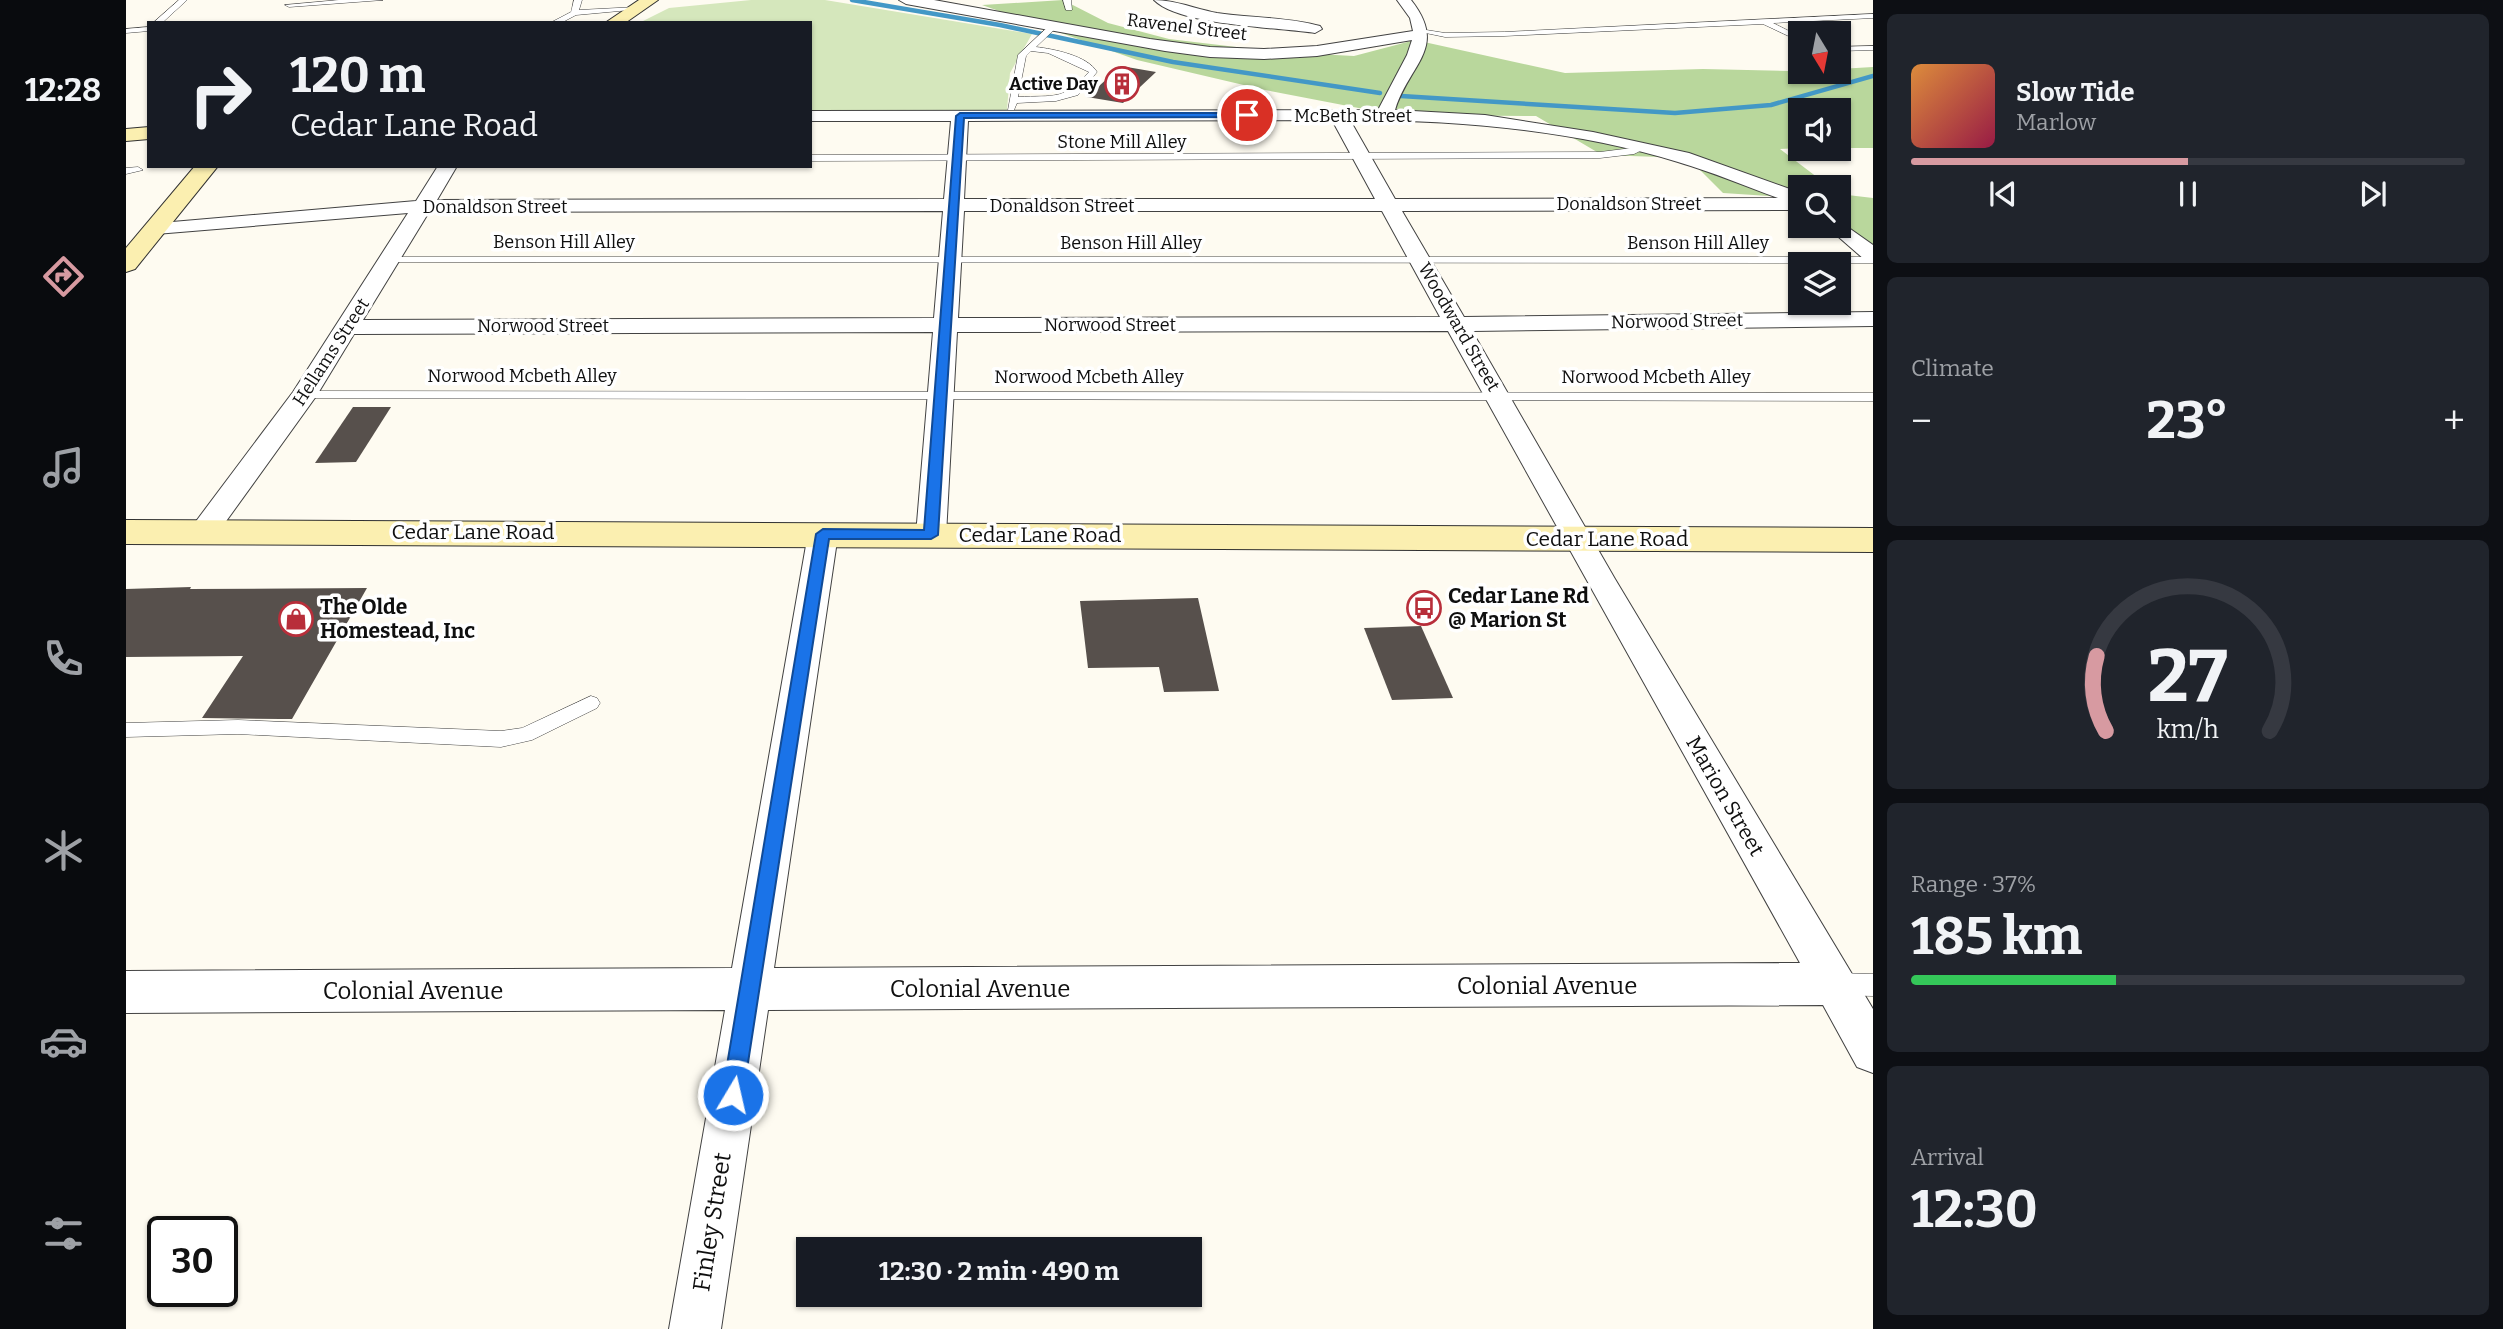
<!DOCTYPE html>
<meta charset="utf-8">
<style>
:root{--surface:#171b24;--page:#20242c;--text:#f1f3f6;--muted:#9ea1a6;--line:#363941;--accent:#d79aa1}
body{margin:0;font-family:Bitter,serif;background:var(--page);color:var(--text);height:100vh;display:flex;flex-direction:column;font-size:26px;white-space:nowrap}
*{box-sizing:border-box;margin:0}
p{font-size:23px;color:var(--muted)}
.icon{flex:none;width:38px;height:38px;fill:none;stroke:currentColor;stroke-width:2;stroke-linecap:round;stroke-linejoin:round}
.map{position:relative;flex:1;overflow:hidden}
.details{display:flex;flex-direction:column;gap:14px;padding:14px;background:#0d0f14;width:630px}
.details>*{flex:none}
.hud{position:absolute;left:21px;top:21px;width:665px;height:147px;border-radius:0px;box-shadow:0 2px 5px #0004;background:#171b24;color:var(--text);overflow:hidden}
.needle{width:46px;rotate:170deg}
.fabs{position:absolute;left:1662px;top:21px;display:grid;gap:14px}
.fabs a{display:grid;place-items:center;width:63px;height:63px;border-radius:0px;background:var(--surface);box-shadow:0 2px 5px #0004;font-size:35px}
.speed{position:absolute;left:21px;top:1216px;display:flex;gap:14px;font-size:35px;font-weight:700;text-align:center}
.speed>*{display:grid;place-content:center;width:91px;height:91px;border-radius:50%;background:var(--surface);box-shadow:0 2px 5px #0004;line-height:1}
.speed .limit{border:4px solid #111;border-radius:10px;background:#fff;color:#111}
.pin{position:absolute;display:grid;place-items:center;width:60px;height:60px;color:#fff;margin:-30px;border:4px solid #fff;border-radius:50%;box-shadow:0 2px 7px #0007}
.me{position:absolute;width:77px;margin:-38px;rotate:9deg;stroke-linejoin:round;filter:drop-shadow(0 0 5px #0008)}
.turn{display:flex;align-items:center;gap:24px;height:147px;padding:0 28px;font-size:32px}
.turn .icon{width:91px;height:91px;stroke-width:2.5}
.turn b{display:block;font-size:49px;line-height:60px}
.big{font-size:52px;font-weight:700;line-height:1.1}
.details .card{flex:1;display:flex;flex-direction:column;justify-content:center;gap:10px;min-width:0;padding:0 24px;border-radius:10px;background:var(--page)}
.details .dial{align-items:center;gap:0}
.dial svg{height:182px;overflow:visible;fill:none;stroke:var(--line);stroke-width:7;stroke-linecap:round;text-anchor:middle}
.dial text{fill:var(--text);stroke:none}
.song{display:flex;align-items:center;gap:21px}
.cover{width:84px;height:84px;border-radius:10px;background:linear-gradient(135deg,hsl(30 70% 55%),hsl(340 70% 35%))}
.played{height:7px;border-radius:4px;background:linear-gradient(90deg,var(--accent) 50%,var(--line) 50%)}
.keys{display:flex;justify-content:space-around;direction:ltr}
.heat{display:flex;justify-content:space-between;align-items:center;font-size:38px;direction:ltr}
.charge{height:10px;border-radius:5px;background:linear-gradient(90deg,#34c759 37%,var(--line) 0)}
.trip{position:absolute;left:670px;top:1237px;width:406px;height:70px;border-radius:0px;background:var(--surface);box-shadow:0 2px 5px #0004;font-weight:700;line-height:70px;text-align:center}
main{display:flex;flex:1;min-height:0}
.tab-bar{display:flex;flex-direction:column;width:126px;justify-content:space-around;align-items:center;background:#090b0e;color:var(--muted)}
.tab-bar .icon{width:49px;height:49px}
.tab-bar .on{color:var(--accent)}
.tab-bar b{font-size:32px;color:var(--text)}
.map>svg:first-child{display:block}
.green{fill:#d5e7bc}
.forest{fill:#b9d79c}
.lines{fill:none;stroke-linecap:round;stroke-linejoin:round}
.stream{stroke:#4398c6;stroke-width:4.5}
.building{fill:#57504c}
.lane-casing{stroke:#424242;stroke-width:1}
.street-casing{stroke:#424242;stroke-width:2}
.secondary-casing{stroke:#313131;stroke-width:2}
.lane{fill:#fff;fill-rule:evenodd}
.street{fill:#fff;fill-rule:evenodd}
.secondary{fill:#fbefb0;fill-rule:evenodd}
.route{fill:#1a73e8;stroke:#114b97;stroke-width:2}
.labels{text-anchor:middle;dominant-baseline:central;stroke-width:7;stroke-linejoin:round;paint-order:stroke}
.far-street-label{font-size:18px;fill:#0f0f0f;stroke:#fff}
.far-poi-label{font-size:18px;font-weight:bold;fill:#0f0f0f;stroke:#fff;text-anchor:end}
.street-label{font-size:21px;fill:#0f0f0f;stroke:#fff}
.poi-label{font-size:21px;font-weight:bold;fill:#0f0f0f;stroke:#fff;text-anchor:start}
.near-street-label{font-size:24px;fill:#0f0f0f;stroke:#fff}
</style>
<main>
<nav class="tab-bar">
<b>12:28</b>
<svg class="icon on" aria-label="directions" viewBox="0 0 24 24"><path d="M12 3l9 9-9 9-9-9zM9 14v-3h6M13 9l2 2-2 2"/></svg>
<svg class="icon" aria-label="music" viewBox="0 0 24 24"><path d="M9 18V5l10-2v13"/><circle cx="6" cy="18" r="3"/><circle cx="16" cy="16" r="3"/></svg>
<svg class="icon" aria-label="phone" viewBox="0 0 24 24"><path d="M5 4h4l2 5-3 2q2 4 5 5l2-3 5 2v4C11 20 4 13 5 4z"/></svg>
<svg class="icon" aria-label="climate" viewBox="0 0 24 24"><path d="M12 3v18M4 7l16 10M4 17L20 7"/></svg>
<svg class="icon" aria-label="car" viewBox="0 0 24 24"><path d="M5 17H2v-5l4-1 3-4h7l3 4 3 1v5h-3M9 17h6M6 11h13"/><circle cx="7" cy="17" r="2"/><circle cx="17" cy="17" r="2"/></svg>
<svg class="icon" aria-label="filters" viewBox="0 0 24 24"><path d="M4 7h16M4 17h16"/><circle cx="9" cy="7" r="2"/><circle cx="15" cy="17" r="2"/></svg>
</nav>
<div class="map">
<svg width="1747" height="1329" viewBox="0 0 1747 1329">
<rect width="100%" height="100%" fill="#fefbf1"/>
<polygon class="green" points="625,0 699,0 906,34 884,73 881,110 684,110 684,23 513,23 543,8"/>
<g class="forest">
<polygon points="937,0 982,23 1043,39 1152,52 1228,56 1289,40 1439,73 1577,69 1713,72 1713,69 1747,67 1747,148 1713,148 1713,110 1675,110 1675,148 1654,149 1704,187 1675,187 1675,198 1597,193 1562,158 1476,155 1410,116 1269,115 1139,90 1011,60 856,5"/>
<polygon points="1713,194 1747,198 1747,250 1713,222"/>
</g>
<g class="lines">
<g class="stream">
<polyline points="726,0 874,25 1047,62 1254,93"/>
<polyline points="1275,96 1549,113 1645,105 1747,76"/>
</g>
</g>
<g class="building">
<polygon points="995,66 1030,72 997,103 961,97"/>
<polygon points="227,407 265,407 230,462 189,463"/>
<polygon points="65,587 64,589 241,588 166,719 155,719 76,718 117,656 0,657 0,589"/>
<polygon points="1072,598 1093,691 1038,692 1033,667 962,668 954,601"/>
<polygon points="1295,626 1327,698 1266,700 1238,628"/>
</g>
<g class="lines">
<g class="lane-casing">
<g id="lane">
<polygon points="53,0 61,0 36,23 27,23"/>
<polygon points="213,0 257,0 163,7 159,5"/>
<polygon points="448,0 456,0 453,10 511,7 515,9 450,15 435,23 424,23 445,12"/>
<polygon points="937,0 945,0 946,10 940,10"/>
<polygon points="1747,14 1747,18 1647,23 1675,37 1675,42 1637,24 1378,36 1319,37 1290,31 1294,29 1319,33 1378,32"/>
<path d="M926,23L933,25L910,47C928,49 962,56 971,72L952,95L930,101L891,103L888,110H882L892,55ZM905,51L922,53L963,72C937,101 929,95 892,97L900,56Z"/>
<polygon points="23,27 23,31 0,33 0,29"/>
<polygon points="1747,46 1747,50 1713,51 1713,47"/>
<polygon points="1517,144 1522,147 1508,154 1474,158 684,161 684,155 1474,152 1506,148"/>
<polygon points="0,168 12,167 17,170 0,174"/>
<polygon points="263,257 1747,257 1747,263 259,262 259,258"/>
<polygon points="178,391 1747,393 1747,401 173,398 171,395"/>
<polygon points="465,696 471,698 474,703 471,708 406,740 375,747 112,734 0,737 0,723 112,720 375,731 396,728"/>
<polygon points="1708,973 1747,974 1747,996 1708,995 1700,992 1697,984 1700,976"/>
</g>
</g>
<g class="street-casing">
<g id="street">
<path d="M773,0H808L1024,39L1084,47L1138,49L1191,46L1287,31L1284,18L1271,0H1285C1323,48 1283,64 1269,110L1359,115L1467,132L1563,153L1675,193V210L1276,211L1338,317L1747,312V326L1346,331L1489,579L1747,1009V1073L1731,1067L1697,1005L642,1010L595,1329H543L599,1010L0,1013V971L606,968L682,534L687,527L697,524L707,527L712,534L648,968L1674,963L1322,331L831,332L820,535L815,542L805,545L795,542L790,535L807,332L228,334L191,395L88,538L78,541L68,538L63,531L68,524L167,392L282,213L30,234L23,232L20,228L23,224L290,201L312,166H331L311,200L818,199L825,121H684V111L1252,110L1281,55L1286,40L1191,56L1138,59L1084,57L1039,51L780,4ZM1206,120L1249,199H838L842,121ZM1224,120C1331,120 1448,130 1552,162C1586,172 1619,186 1652,198L1269,199ZM817,211L808,318L237,320L303,212ZM838,211H1256L1314,317L832,318Z"/>
<path d="M1028,0C1050,0 1069,9 1091,13C1125,18 1161,17 1194,26L1196,29L1189,33C1151,27 1054,26 1028,0Z"/>
<polygon points="1713,221 1747,245 1747,261 1739,260 1700,226 1713,226"/>
</g>
</g>
<g class="secondary-casing">
<g id="secondary">
<polygon points="513,0 532,0 499,23 479,23"/>
<polygon points="23,127 23,139 0,141 0,129"/>
<polygon points="69,166 92,166 9,269 0,272 0,248"/>
<polygon points="0,520 1747,528 1747,552 0,544"/>
</g>
</g>
<use href="#lane" class="lane"/>
<use href="#street" class="street"/>
<use href="#secondary" class="secondary"/>
</g>
<polygon class="route" points="1121,113 1123,117 838,118 812,535 805,539 703,539 617,1095 614,1103 607,1106 599,1103 596,1095 690,534 697,529 798,530 830,116 834,113"/>
<defs>
<g id="building-ring" transform="scale(1.75)"><circle r="9.5" fill="#fff" stroke="#b82e3a" stroke-width="1.5"/><path d="M-4-6H4V6H1V3H-1V6H-4ZM-2.5-4.3h1.7v1.8h-1.7ZM.8-4.3h1.7v1.8H.8ZM-2.5-1h1.7V.8h-1.7ZM.8-1h1.7V.8H.8Z" fill="#b82e3a"/></g>
<g id="bus-ring" transform="scale(1.75)"><circle r="9.5" fill="#fff" stroke="#b82e3a" stroke-width="1.5"/><path d="M-5-6H5V4H4V6H2V4H-2V6H-4V4H-5ZM-3.5-4V0h7V-4ZM-3.5 1.2v1.5H-2V1.2ZM2 1.2v1.5H3.5V1.2Z" fill="#b82e3a"/></g>
<g id="shop-ring" transform="scale(1.75)"><circle r="9.5" fill="#fff" stroke="#b82e3a" stroke-width="1.5"/><path d="M-5-2.5h2.3a2.7 3.5 0 0 1 5.4 0H5L5.5 6h-11ZM-1.5-2.5h3a1.5 2.3 0 0 0-3 0Z" fill="#b82e3a"/></g>
</defs>
<g fill-rule="evenodd">
<use href="#building-ring" x="996" y="84"/>
<use href="#bus-ring" x="1298" y="608"/>
<use href="#shop-ring" x="170" y="619"/>
</g>
<g class="labels">
<g class="far-street-label">
<text transform="translate(1061 27) rotate(7)">Ravenel Street</text>
<text x="1227" y="116">McBeth Street</text>
<text x="996" y="142">Stone Mill Alley</text>
<text x="1503" y="204">Donaldson Street</text>
<text x="936" y="206">Donaldson Street</text>
<text x="369" y="207">Donaldson Street</text>
<text x="438" y="242">Benson Hill Alley</text>
<text x="1005" y="243">Benson Hill Alley</text>
<text x="1572" y="243">Benson Hill Alley</text>
<text transform="translate(1551 321) rotate(-1)">Norwood Street</text>
<text x="984" y="325">Norwood Street</text>
<text x="417" y="326">Norwood Street</text>
<text transform="translate(1333 327) rotate(60)">Woodward Street</text>
<text transform="translate(205 352) rotate(-57)">Hellams Street</text>
<text x="396" y="376">Norwood Mcbeth Alley</text>
<text x="963" y="377">Norwood Mcbeth Alley</text>
<text x="1530" y="377">Norwood Mcbeth Alley</text>
</g>
<g class="far-poi-label">
<text x="972" y="84">Active Day</text>
</g>
<g class="street-label">
<text x="347" y="532">Cedar Lane Road</text>
<text x="914" y="535">Cedar Lane Road</text>
<text x="1481" y="539">Cedar Lane Road</text>
<text transform="translate(1599 796) rotate(60)">Marion Street</text>
</g>
<g class="poi-label">
<text x="1322" y="596">Cedar Lane Rd<tspan x="1322" dy="24">@ Marion St</tspan></text>
<text x="194" y="607">The Olde<tspan x="194" dy="24">Homestead, Inc</tspan></text>
</g>
<g class="near-street-label">
<text x="1421" y="986">Colonial Avenue</text>
<text x="854" y="989">Colonial Avenue</text>
<text x="287" y="991">Colonial Avenue</text>
<text transform="translate(586 1222) rotate(-81)">Finley Street</text>
</g>
</g>
</svg>
<div class="fabs">
<a><svg class="needle" viewBox="-14 -14 28 28"><path d="M0-13l5 13h-10z" fill="#e53935"/><path d="M0 13l5-13h-10z" fill="#9ea1a6"/></svg></a>
<a><svg class="icon" aria-label="sound" viewBox="0 0 24 24"><path d="M4 9h4l5-4v14l-5-4H4zM17 9q2 3 0 6"/></svg></a>
<a><svg class="icon" aria-label="search" viewBox="0 0 24 24"><circle cx="10" cy="10" r="6"/><path d="M15 15l6 6"/></svg></a>
<a><svg class="icon" aria-label="layers" viewBox="0 0 24 24"><path d="M12 4l9 5-9 5-9-5zM3 14l9 5 9-5"/></svg></a>
</div>
<div class="speed"><div class="limit">30</div></div>
<div class="pin" style="left:1121px;top:115px;background:#d93025"><svg class="icon" aria-label="arrive" viewBox="0 0 24 24"><path d="M6 21V4h12l-3 4 3 4H6"/></svg></div>
<svg class="me" style="left:607px;top:1095px" viewBox="-20 -20 40 40"><circle r="17" fill="#1a73e8" stroke="#fff" stroke-width="3"/><path d="M0-11L8 9 0 5-8 9z" fill="#fff"/></svg>
<div class="trip">12:30 · 2 min · 490 m</div>
<div class="hud">
<div class="turn"><svg class="icon" aria-label="right" viewBox="0 0 24 24"><path d="M7 20v-9h11M14 6l5 5-5 5"/></svg><div><b>120 m</b>Cedar Lane Road</div></div>
</div>
</div>
<section class="details">
<div class="card">
<div class="song"><i class="cover"></i><div><b>Slow Tide</b><p>Marlow</p></div></div>
<div class="played"></div>
<div class="keys"><svg class="icon" aria-label="previous" viewBox="0 0 24 24"><path d="M18 5L8 12l10 7zM5 5v14"/></svg><svg class="icon" aria-label="pause" viewBox="0 0 24 24"><path d="M8 5v14M16 5v14"/></svg><svg class="icon" aria-label="next" viewBox="0 0 24 24"><path d="M6 5l10 7-10 7zM19 5v14"/></svg></div>
</div>
<div class="card"><p>Climate</p>
<div class="heat"><a>−</a><b class="big">23°</b><a>+</a></div>
</div>
<div class="card dial"><svg viewBox="0 0 100 80">
<path d="M14 69A42 42 0 1 1 86 69"/>
<path d="M14 69A42 42 0 0 1 10 36" stroke="#d79aa1"/>
<text x="50" y="56" font-size="32" font-weight="700">27</text>
<text x="50" y="72" font-size="11">km/h</text>
</svg></div>
<div class="card"><p>Range · 37%</p><b class="big">185 km</b><div class="charge"></div></div>
<div class="card"><p>Arrival</p><b class="big">12:30</b></div>
</section>
</main>
